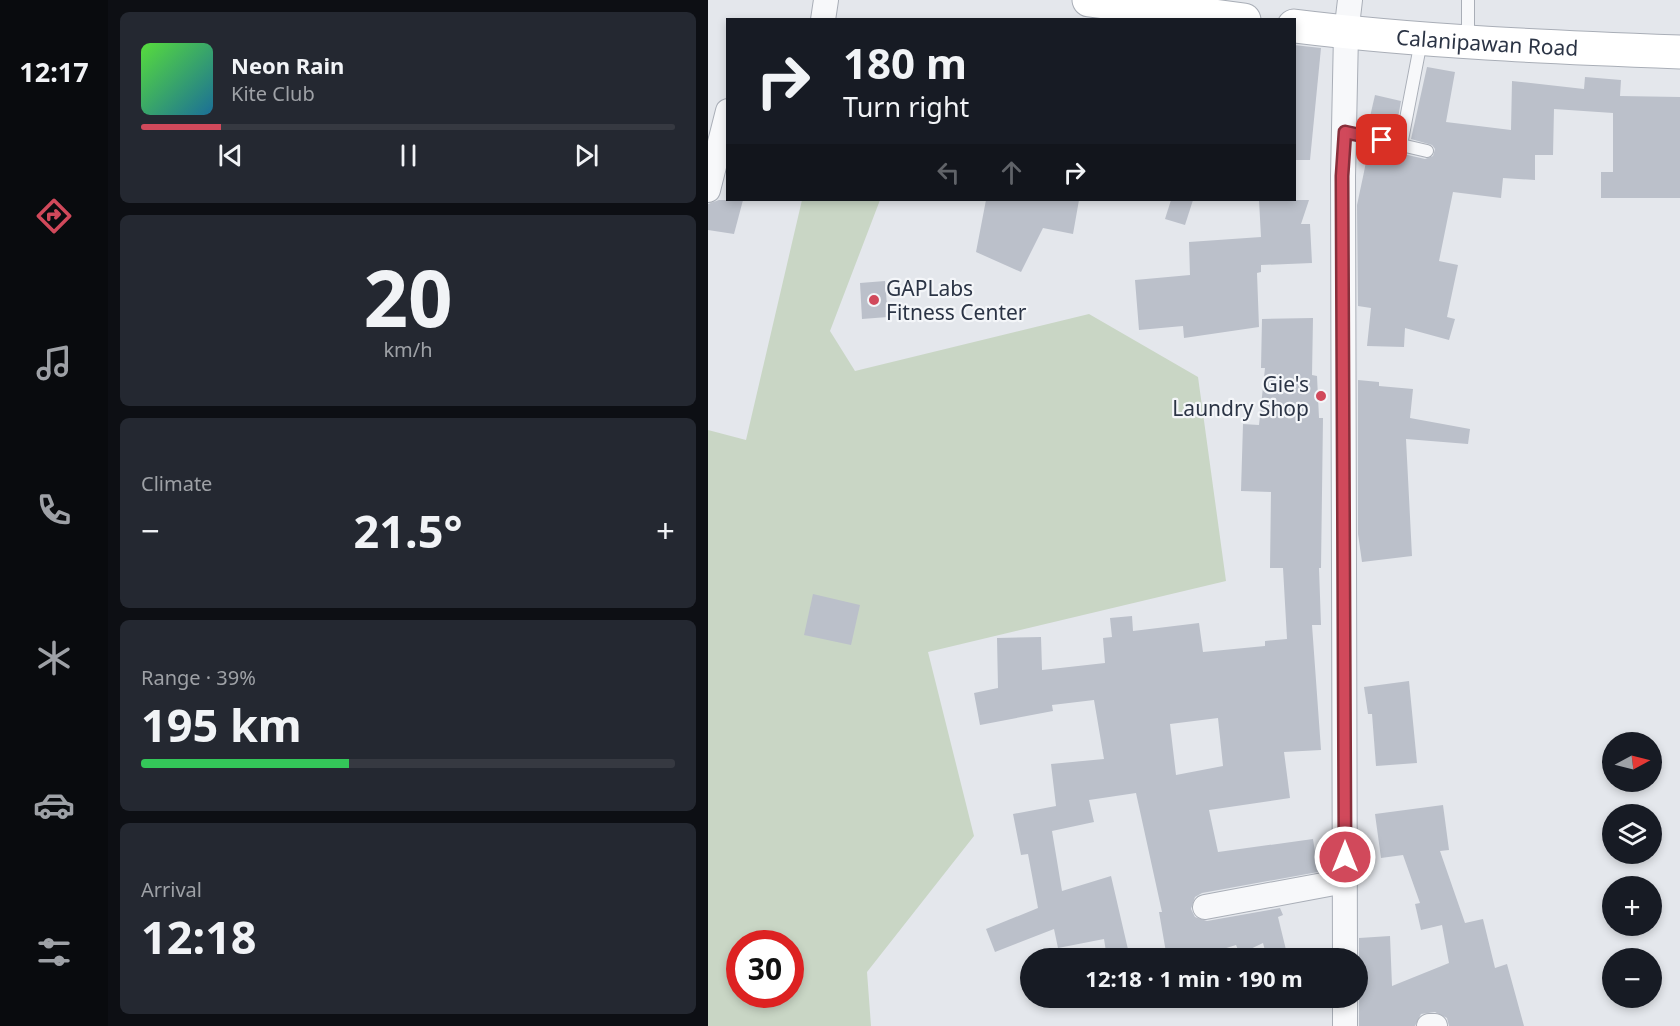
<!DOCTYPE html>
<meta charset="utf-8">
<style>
:root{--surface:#171b24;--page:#242831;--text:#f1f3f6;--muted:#9ea1a6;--line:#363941;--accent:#d1495b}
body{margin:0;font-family:"Noto Sans",sans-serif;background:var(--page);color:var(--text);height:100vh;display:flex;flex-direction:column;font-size:22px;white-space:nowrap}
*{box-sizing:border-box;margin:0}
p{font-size:20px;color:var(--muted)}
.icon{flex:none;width:33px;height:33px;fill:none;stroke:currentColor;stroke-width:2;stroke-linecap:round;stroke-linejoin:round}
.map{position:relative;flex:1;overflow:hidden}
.side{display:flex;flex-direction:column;gap:12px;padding:12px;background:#0d0f14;width:600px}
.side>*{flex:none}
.hud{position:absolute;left:18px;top:18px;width:570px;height:183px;border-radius:0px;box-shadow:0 3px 9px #0003;background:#171b24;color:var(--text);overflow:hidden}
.needle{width:39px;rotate:83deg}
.controls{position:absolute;left:894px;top:732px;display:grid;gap:12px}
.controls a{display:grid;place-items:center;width:60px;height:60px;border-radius:50%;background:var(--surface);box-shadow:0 3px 9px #0003;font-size:30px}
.speed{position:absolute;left:18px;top:930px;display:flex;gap:12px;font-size:30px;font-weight:700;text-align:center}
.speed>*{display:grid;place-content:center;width:78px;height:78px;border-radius:50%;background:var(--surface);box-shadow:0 3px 9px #0003;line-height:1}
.speed .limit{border:9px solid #d22;background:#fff;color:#111}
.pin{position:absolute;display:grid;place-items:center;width:51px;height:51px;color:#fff;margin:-26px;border-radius:12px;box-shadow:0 3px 9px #0006}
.me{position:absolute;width:66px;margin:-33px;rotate:0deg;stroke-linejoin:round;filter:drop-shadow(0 0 4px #0008)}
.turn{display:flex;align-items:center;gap:21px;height:126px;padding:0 18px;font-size:27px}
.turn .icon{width:78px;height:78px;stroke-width:2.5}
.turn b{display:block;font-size:42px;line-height:51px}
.lanes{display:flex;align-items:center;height:57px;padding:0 18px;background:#0003;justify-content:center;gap:30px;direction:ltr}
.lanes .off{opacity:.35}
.big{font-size:45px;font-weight:700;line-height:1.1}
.side .tile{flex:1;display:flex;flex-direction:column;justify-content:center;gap:9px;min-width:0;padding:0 21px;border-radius:9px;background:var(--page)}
.side .dial{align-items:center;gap:0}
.dial b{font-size:78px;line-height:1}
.song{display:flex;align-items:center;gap:18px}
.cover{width:72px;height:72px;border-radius:9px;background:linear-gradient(135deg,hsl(110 70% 55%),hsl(200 70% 35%))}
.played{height:6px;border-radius:3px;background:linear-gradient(90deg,var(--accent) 15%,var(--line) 15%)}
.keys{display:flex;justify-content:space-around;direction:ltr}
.heat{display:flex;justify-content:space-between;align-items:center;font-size:33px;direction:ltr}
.charge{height:9px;border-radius:4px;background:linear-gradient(90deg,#34c759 39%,var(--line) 0)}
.trip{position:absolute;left:312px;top:948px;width:348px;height:60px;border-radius:30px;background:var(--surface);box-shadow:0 3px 9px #0003;font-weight:700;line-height:60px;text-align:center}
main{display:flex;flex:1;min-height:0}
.tabs{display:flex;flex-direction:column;width:108px;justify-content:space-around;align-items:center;background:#090b0e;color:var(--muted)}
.tabs .icon{width:42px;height:42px}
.tabs .active{color:var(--accent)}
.tabs b{font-size:27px;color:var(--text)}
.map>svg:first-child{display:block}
.green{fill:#c9d6c5;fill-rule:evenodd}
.building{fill:#bbc0ca;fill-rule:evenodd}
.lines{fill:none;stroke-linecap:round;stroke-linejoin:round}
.lane-casing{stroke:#a9aeb7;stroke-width:14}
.street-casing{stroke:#a9aeb7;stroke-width:26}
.secondary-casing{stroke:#a9aeb7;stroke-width:35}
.lane{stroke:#f7f8fa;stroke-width:12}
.street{stroke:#f7f8fa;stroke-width:24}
.secondary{stroke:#fff;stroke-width:33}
.route-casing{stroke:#882f3b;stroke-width:15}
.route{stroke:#d1495b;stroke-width:10}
.poi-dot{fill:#d1495b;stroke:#f4f6f9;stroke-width:2}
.labels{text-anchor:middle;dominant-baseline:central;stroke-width:4.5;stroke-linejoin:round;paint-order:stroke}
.street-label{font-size:21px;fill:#2b3445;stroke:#f4f6f9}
.poi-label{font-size:21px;fill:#2b3445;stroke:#f4f6f9;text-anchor:start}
</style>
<main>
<nav class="tabs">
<b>12:17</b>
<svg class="icon active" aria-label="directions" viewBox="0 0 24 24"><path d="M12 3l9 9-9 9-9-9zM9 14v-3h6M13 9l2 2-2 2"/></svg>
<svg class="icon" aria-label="music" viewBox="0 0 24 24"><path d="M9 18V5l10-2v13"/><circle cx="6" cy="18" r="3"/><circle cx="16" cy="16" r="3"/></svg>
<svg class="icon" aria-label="phone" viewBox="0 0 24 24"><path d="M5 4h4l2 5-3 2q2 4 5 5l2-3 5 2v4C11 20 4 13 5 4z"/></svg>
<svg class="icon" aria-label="climate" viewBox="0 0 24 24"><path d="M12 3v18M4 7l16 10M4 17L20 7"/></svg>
<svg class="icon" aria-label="car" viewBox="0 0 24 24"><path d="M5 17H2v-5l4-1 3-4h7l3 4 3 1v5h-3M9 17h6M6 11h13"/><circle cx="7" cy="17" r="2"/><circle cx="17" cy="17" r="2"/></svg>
<svg class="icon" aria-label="filters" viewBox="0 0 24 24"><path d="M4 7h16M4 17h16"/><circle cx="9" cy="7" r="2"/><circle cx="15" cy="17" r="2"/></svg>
</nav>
<section class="side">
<div class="tile">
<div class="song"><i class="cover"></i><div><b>Neon Rain</b><p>Kite Club</p></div></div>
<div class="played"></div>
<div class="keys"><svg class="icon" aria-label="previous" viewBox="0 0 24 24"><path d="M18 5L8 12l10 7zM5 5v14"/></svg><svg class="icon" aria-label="pause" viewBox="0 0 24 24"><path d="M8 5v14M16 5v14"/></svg><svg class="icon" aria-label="next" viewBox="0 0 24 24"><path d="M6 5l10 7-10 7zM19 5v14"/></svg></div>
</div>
<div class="tile dial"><b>20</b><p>km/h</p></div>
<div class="tile"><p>Climate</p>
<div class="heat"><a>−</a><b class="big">21.5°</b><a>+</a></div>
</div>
<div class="tile"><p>Range · 39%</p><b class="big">195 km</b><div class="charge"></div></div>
<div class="tile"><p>Arrival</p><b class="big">12:18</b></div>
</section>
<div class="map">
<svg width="972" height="1026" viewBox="0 0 972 1026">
<rect width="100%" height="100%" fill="#e4e7ec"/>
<path class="green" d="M94,200H172L122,331L147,371L381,314L490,377L518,581L220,652L266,836L159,972L163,1026H0V430L38,440ZM32,944H82V994H32Z"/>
<g class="building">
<polygon points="586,45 613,48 602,160 586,160"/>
<polygon points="719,67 747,72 738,122 803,130 804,81 876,89 877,77 913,80 912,96 972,97 972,198 893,198 893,172 905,172 905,113 846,109 845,155 827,155 827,180 795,178 793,198 745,192 731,261 750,265 739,317 747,319 741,340 697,328 696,347 659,346 663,308 650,306 649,205 656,172 661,146 717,159 725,156 727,149 724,145 703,139"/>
<polygon points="667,95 693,101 687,135 664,130 666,122 661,121"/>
<polygon points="11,200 35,200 26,234 0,230 0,204"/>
<polygon points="278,200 371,200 365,234 335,228 313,272 268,252"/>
<polygon points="463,200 485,200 477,225 457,219"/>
<polygon points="551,200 601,200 593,224 602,224 604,263 553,265 553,272 549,273 551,327 476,338 475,326 431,330 427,280 482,275 481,242 553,237"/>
<polygon points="177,281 180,317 154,319 152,283"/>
<path d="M605,318L604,375L609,376L611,418H615L613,568H611L613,625H604L613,750L576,752L582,798L501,810L510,852L605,839L610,872L494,893L487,897L483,909L487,917L499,921L572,908L575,915L570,917L580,958H559L555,943L532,954L528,945L486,958H459L451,912H454L428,793L381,800L386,822L344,831L354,891L403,876L422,958H399L396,939L350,948L346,929L287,952L278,929L330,908L320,854L313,855L305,814L348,806L343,764L396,759L386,700L344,705L345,711L272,725L266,693L290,688L289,638L333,637L334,670L397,663L395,638L404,637L402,618L424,616L425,631L491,623L495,652L557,646V641L579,639L575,568H562L563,492L533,491L535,424L551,425L557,368H553L554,319ZM510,718L515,766L468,775L462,724Z"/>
<polygon points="650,380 671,382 671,386 705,389 702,418 762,429 760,444 698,439 704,556 654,562 650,534"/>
<polygon points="105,594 152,605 143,645 96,635"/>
<polygon points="701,681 709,763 668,766 664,714 660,714 656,687"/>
<polygon points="735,805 741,850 732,851 757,923 775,919 787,968 799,964 816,1026 741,1026 739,1018 727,1012 713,1014 707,1026 651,1026 651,938 682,936 684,986 741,963 734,925 713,930 707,904 712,903 695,855 673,858 667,814"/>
</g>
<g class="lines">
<g class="lane-casing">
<g id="lane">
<polyline points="760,0 760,41"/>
<polyline points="637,132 719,151"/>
<polyline points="693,145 713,41"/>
</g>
</g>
<g class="street-casing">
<g id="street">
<polyline points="115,20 118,0"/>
<polyline points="0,190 20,111"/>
<polyline points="497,907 637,881"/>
<polyline points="637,958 635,176 638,34 642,0"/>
<polyline points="637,1026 637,998"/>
<polyline points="721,1026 727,1026"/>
</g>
</g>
<g class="secondary-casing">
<g id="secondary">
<polyline points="381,0 536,20"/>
<path id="s1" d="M586,26C715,42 843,47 972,52"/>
</g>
</g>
<use href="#lane" class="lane"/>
<use href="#street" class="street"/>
<use href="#secondary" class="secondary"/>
</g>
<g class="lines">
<g class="route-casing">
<polyline id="route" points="637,857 634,176 637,132 674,140"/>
</g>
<use href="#route" class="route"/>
</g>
<g class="poi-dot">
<circle cx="166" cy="300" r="6"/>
<circle cx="613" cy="396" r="6"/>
</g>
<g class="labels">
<g class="street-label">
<text stroke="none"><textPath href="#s1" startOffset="194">Calanipawan Road</textPath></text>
</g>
<g class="poi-label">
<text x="178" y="288">GAPLabs<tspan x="178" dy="24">Fitness Center</tspan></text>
<text x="601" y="384" text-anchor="end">Gie's<tspan x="601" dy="24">Laundry Shop</tspan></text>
</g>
</g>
</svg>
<div class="controls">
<a><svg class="needle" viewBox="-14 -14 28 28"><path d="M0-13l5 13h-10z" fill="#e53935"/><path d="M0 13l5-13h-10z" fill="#9ea1a6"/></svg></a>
<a><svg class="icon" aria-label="layers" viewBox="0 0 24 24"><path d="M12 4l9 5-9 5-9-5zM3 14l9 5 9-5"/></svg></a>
<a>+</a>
<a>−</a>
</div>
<div class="speed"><div class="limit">30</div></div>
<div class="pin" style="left:674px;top:140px;background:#d93025"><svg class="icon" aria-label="arrive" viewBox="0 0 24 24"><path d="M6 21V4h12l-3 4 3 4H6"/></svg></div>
<svg class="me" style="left:637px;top:857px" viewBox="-20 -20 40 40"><circle r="17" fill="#d1495b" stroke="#fff" stroke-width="3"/><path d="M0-11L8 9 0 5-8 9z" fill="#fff"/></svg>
<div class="trip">12:18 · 1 min · 190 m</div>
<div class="hud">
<div class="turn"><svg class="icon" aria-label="right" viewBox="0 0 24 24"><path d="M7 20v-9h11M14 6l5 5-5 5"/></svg><div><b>180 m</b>Turn right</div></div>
<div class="lanes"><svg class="icon off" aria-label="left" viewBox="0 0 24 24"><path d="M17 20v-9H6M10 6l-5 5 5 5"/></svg><svg class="icon off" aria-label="ahead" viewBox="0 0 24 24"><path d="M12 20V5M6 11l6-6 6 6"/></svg><svg class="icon" aria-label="right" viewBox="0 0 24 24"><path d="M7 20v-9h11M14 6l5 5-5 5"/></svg></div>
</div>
</div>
</main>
